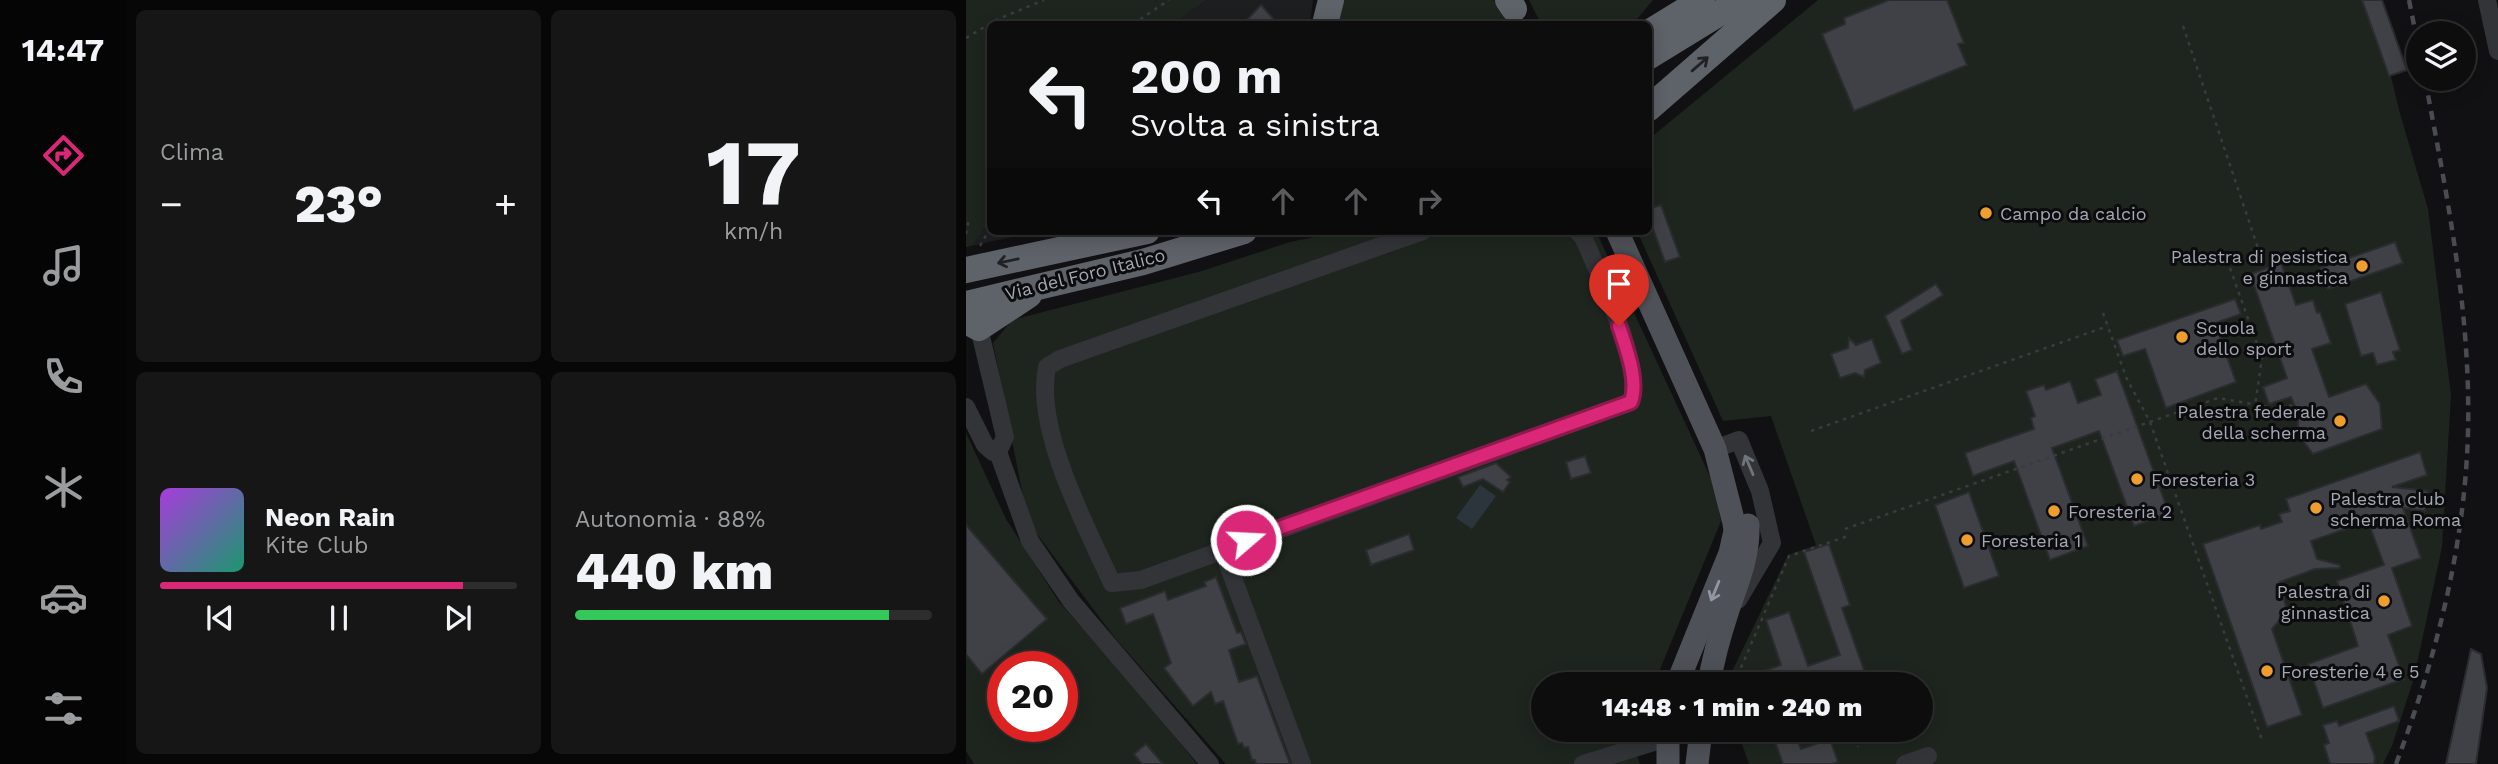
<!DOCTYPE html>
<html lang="it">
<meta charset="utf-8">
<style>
:root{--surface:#0d0d0e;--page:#161617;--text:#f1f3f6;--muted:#9a9c9e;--line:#2d2d2e;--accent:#db2777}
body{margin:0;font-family:"Work Sans",sans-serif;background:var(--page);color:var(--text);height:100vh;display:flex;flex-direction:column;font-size:26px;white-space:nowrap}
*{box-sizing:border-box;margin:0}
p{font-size:23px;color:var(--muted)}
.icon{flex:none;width:38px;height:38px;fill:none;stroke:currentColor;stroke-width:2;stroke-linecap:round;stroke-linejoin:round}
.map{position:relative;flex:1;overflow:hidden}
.panel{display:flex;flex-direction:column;gap:10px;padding:10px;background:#070708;width:840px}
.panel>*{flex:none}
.hud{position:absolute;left:21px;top:21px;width:665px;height:214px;border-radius:10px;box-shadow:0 4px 18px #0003,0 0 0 2px var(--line);background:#0d0d0e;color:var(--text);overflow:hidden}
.fabs{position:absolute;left:1440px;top:21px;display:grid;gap:14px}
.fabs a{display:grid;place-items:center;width:70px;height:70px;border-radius:50%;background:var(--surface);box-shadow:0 4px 18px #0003,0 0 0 2px var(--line);font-size:35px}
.speed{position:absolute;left:21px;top:651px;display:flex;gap:14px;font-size:35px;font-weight:700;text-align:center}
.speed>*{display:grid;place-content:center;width:91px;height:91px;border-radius:50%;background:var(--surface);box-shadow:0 4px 18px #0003,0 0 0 2px var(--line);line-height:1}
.speed .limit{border:10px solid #d22;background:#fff;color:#111}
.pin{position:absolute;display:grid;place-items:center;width:60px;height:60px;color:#fff;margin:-72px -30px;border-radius:50% 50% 50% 0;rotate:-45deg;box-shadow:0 0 7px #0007}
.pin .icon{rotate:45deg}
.me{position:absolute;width:77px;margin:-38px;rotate:71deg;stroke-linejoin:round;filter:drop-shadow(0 0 5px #0008)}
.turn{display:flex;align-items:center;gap:24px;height:147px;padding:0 28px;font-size:32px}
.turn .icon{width:91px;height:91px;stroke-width:2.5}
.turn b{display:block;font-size:49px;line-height:60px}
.lanes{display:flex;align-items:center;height:66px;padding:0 28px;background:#0003;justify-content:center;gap:35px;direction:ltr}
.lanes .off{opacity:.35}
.big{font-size:52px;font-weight:800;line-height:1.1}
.panel .tile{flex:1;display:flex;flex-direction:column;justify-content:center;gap:10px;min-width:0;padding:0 24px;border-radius:10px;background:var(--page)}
.panel .dial{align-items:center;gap:0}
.dial b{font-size:91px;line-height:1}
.song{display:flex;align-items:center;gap:21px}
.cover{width:84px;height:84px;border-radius:10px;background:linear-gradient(135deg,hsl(280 70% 55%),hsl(160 70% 35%))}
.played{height:7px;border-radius:4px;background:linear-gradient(90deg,var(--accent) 85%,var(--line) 85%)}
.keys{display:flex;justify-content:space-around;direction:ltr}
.heat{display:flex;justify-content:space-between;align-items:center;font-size:38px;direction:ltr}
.charge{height:10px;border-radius:5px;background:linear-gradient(90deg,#34c759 88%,var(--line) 0)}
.panel .tiles{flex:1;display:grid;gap:10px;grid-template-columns:repeat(2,1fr)}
.trip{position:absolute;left:565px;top:672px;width:402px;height:70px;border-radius:35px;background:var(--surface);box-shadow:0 4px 18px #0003,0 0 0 2px var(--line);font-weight:800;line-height:70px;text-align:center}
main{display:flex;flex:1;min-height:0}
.dock{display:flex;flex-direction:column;width:126px;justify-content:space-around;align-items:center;background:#050506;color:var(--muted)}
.dock .icon{width:49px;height:49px}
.dock .on{color:var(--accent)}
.dock b{font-size:32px;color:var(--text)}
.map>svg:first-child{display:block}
.built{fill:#1d1e20}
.green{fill:#1e251e;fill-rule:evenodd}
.water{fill:#2b353b}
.building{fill:#404146;stroke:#2b2c2f;stroke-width:2}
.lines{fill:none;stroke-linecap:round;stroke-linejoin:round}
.path{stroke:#383b3f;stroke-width:2.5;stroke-dasharray:3.5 5;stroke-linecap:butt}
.minor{stroke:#323438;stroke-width:18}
.major{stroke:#4e5157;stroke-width:23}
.highway{stroke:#5e6269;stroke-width:26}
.rail{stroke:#494c51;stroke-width:4.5;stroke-dasharray:9 7;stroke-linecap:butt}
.oneway{stroke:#202225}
.oneway2{stroke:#70747c}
.oneway3{stroke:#9297a1}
.route-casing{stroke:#8e194d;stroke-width:18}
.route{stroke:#db2777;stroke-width:12}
.poi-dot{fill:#ee9e2e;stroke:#0c0c0e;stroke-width:2.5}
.labels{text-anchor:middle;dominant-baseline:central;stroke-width:6;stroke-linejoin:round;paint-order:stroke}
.poi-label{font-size:18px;fill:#a3a9b3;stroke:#0c0c0e;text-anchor:start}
.street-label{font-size:18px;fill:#a3a9b3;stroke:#0c0c0e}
</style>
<main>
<nav class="dock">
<b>14:47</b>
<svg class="icon on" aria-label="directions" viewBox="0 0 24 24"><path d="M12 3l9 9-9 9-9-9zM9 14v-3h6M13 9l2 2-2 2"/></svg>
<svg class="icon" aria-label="music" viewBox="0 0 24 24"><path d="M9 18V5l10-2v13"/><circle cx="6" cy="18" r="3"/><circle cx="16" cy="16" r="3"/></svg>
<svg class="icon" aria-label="phone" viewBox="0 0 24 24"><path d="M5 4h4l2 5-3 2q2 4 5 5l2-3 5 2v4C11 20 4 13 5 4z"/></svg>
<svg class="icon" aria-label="climate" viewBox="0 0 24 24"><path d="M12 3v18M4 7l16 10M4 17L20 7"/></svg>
<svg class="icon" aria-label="car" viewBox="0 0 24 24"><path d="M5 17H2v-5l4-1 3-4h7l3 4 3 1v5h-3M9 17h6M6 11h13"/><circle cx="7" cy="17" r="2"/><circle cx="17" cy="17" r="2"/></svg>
<svg class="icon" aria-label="filters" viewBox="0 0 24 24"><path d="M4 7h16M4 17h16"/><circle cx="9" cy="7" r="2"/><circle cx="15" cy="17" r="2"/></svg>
</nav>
<section class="panel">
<div class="tiles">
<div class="tile"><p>Clima</p>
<div class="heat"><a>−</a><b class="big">23°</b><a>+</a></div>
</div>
<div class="tile dial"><b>17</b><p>km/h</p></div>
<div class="tile">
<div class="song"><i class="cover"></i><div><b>Neon Rain</b><p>Kite Club</p></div></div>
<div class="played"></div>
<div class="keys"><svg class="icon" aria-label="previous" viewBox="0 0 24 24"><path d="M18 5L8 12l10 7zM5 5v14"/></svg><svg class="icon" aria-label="pause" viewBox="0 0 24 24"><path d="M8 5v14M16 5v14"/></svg><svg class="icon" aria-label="next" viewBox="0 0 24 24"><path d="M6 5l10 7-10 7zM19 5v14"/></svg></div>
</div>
<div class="tile"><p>Autonomia · 88%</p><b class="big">440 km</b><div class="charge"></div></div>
</div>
</section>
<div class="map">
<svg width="1532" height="764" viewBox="0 0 1532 764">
<rect width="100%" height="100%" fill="#111113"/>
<g class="built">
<polygon points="241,0 347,0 344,24 207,24"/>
<polygon points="24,215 24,231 74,231 5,246"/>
</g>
<g class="green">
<polygon points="0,0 241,0 207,24 24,24 24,221 5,246 0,247"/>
<polygon points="375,0 528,0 541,24 369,24"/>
<polygon points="563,0 687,0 672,18 661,24 575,24"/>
<polygon points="852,0 1407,0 1433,110 1462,209 1485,395 1476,547 1448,678 1426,746 1417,764 783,764 771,730 956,730 956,684 760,684 822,555 850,545 805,416 757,421 671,231 682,231 683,139"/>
<polygon points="378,231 630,231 748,485 755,521 688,684 578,684 578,730 663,730 674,764 260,764 149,638 62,522 27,343 46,320 236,271 324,242"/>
<path d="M0,433L40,519L93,602L159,675L231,764H8L0,751ZM37,667H96V726H37Z"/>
</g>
<polygon class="water" points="514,485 530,496 506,529 490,518"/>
<g class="building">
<polygon points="923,0 981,0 998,43 992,44 1001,65 888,111 856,34 879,24 878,18"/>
<polygon points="1396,0 1416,0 1441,70 1423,76"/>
<polygon points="295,5 312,24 277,24"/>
<polygon points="695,205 714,257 699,262 682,215 682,209"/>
<polygon points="1429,242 1437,263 1362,289 1354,268"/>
<polygon points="1315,263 1330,305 1347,300 1351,313 1354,312 1365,343 1346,349 1363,397 1400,384 1414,404 1416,429 1347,454 1332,434 1332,414 1325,397 1303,404 1297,387 1321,378 1284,274"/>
<polygon points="970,284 977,295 935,321 946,350 936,354 919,316"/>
<polygon points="1415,292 1434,350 1427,352 1430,360 1411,365 1407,353 1395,356 1379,304"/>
<polygon points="1269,299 1275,314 1249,323 1270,382 1200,408 1179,349 1157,356 1151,340"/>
<polygon points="883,338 890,345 906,339 915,363 899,370 898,377 889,373 874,378 865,354 882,348"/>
<polygon points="1151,371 1203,513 1168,526 1133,431 1086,448 1122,546 1084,560 1048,461 1007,476 999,453 1068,429 1065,418 1069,416 1060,391 1078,385 1080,390 1104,381 1112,403 1135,395 1129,379"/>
<polygon points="1454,452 1461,475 1426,487 1462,491 1459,511 1437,508 1455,558 1426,568 1446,626 1422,635 1438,679 1357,708 1342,664 1392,646 1371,581 1418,565 1402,521 1345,541 1351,559 1374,565 1374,568 1349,569 1314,582 1320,607 1318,615 1306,629 1336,715 1301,727 1237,544 1294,525 1295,529 1316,522 1313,514 1324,511 1320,499"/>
<polygon points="619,456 625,473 605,479 600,462"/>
<polygon points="530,463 545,477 541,480 544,482 537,492 517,479 497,487 492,477"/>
<polygon points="1003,492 1033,576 998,588 969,505"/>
<polygon points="0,525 81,619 16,674 0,654"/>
<polygon points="443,534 448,550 405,565 400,550"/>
<polygon points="863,544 884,605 876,608 903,684 789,684 786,675 815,665 800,620 823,612 842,666 874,655 838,552"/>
<polygon points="250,577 271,633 275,632 280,644 263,650 273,682 291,676 324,764 290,764 289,760 286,760 282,747 278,748 276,743 272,744 257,701 249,704 245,692 227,706 198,668 205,663 187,614 160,624 154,608 199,591 202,600 240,586 238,582"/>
<polygon points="1505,649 1515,654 1521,688 1510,764 1480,764"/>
<polygon points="1428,706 1433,721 1400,733 1409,757 1408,764 1364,764 1358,745 1363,743 1357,725 1371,721 1373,726"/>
<polygon points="805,730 828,730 835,749 864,739 872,762 866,764 817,764"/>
<polygon points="180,744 197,764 176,764 168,754"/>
</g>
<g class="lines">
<g class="path">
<polyline points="167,24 203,0"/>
<polyline points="1217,26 1295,257"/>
<polyline points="0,38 30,20 78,0"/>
<polyline points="0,234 3,218"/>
<polyline points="14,246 24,228"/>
<polyline points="1264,268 1296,358 1289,405"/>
<polyline points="1137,313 1160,377 1184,422 1296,740"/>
<polyline points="845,431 1142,326"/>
<polyline points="879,529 1252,398 1314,409 1333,403"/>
<polyline points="778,684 774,670 823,556 882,536"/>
<polyline points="886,730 892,747"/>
</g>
<g class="minor">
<polyline points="1521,0 1532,51"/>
<path d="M457,231L94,359L81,367C68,429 120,526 146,583L175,580L665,402C678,369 632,271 617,237L611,231"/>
<polyline points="0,407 19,445 27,452 32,452 39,437 13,328"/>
<polyline points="749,449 773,440 794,491 806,543 772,600"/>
<polyline points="32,452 64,541 105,601 244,764"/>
<polyline points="257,551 336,764"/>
<polyline points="617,764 701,738"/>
<polyline points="939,764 962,756"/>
</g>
<g class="major">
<polyline points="651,231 749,449 768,523 769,531 764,553 711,684"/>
<path d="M743,684C747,659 754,634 762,610C772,581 783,556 782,525"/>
<polyline points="702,730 702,764"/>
<polyline points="731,764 735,730"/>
</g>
<g class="highway">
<polyline points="542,0 548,9"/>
<polyline points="359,24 365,0"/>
<polyline points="682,33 736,0"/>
<polyline points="682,57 775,0"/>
<polyline points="682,109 807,0"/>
<polyline points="0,270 181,231"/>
<polyline points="0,304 177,262 278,231"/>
<polyline points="0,321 13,328 63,295"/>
</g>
<g class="rail">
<polyline points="1443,0 1452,45"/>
<path d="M1430,764C1470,658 1499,546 1502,432C1505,313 1481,196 1459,79"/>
</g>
</g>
<defs><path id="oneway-shaft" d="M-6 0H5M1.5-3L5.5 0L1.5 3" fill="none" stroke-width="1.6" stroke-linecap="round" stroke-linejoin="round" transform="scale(1.75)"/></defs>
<g class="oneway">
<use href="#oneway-shaft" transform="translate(734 64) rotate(-41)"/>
<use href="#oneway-shaft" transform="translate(42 261) rotate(168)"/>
</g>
<use class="oneway2" href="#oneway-shaft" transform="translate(783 465) rotate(-113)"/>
<use class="oneway3" href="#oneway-shaft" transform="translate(749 591) rotate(112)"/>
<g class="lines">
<g class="route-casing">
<path id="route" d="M280,540L665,402C673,380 660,348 653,326"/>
</g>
<use href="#route" class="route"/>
</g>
<g class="poi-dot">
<circle cx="1020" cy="213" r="7"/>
<circle cx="1396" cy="266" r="7"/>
<circle cx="1216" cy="337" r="7"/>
<circle cx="1374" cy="421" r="7"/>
<circle cx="1171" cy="479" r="7"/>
<circle cx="1350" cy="508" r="7"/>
<circle cx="1088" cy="511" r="7"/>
<circle cx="1001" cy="540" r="7"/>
<circle cx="1418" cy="601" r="7"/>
<circle cx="1301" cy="671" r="7"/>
</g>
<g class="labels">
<g class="poi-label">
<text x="1034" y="213">Campo da calcio</text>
<text x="1382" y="256" text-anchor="end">Palestra di pesistica<tspan x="1382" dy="21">e ginnastica</tspan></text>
<text x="1230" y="327">Scuola<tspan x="1230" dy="21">dello sport</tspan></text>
<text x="1360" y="411" text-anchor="end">Palestra federale<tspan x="1360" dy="21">della scherma</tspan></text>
<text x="1185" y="479">Foresteria 3</text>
<text x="1364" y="498">Palestra club<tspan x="1364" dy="21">scherma Roma</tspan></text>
<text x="1102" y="511">Foresteria 2</text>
<text x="1015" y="540">Foresteria 1</text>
<text x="1404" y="591" text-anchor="end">Palestra di<tspan x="1404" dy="21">ginnastica</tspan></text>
<text x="1315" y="671">Foresterie 4 e 5</text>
</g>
<g class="street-label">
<text transform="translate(119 274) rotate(-14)">Via del Foro Italico</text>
</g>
</g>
</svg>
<div class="fabs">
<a><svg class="icon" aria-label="layers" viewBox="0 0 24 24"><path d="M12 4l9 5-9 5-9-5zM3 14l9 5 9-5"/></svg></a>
</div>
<div class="speed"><div class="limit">20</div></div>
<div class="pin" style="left:653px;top:326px;background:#d93025"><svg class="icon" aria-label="arrive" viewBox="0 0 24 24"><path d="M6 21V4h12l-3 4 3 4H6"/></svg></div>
<svg class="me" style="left:280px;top:540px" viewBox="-20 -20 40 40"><circle r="17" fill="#db2777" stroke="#fff" stroke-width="3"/><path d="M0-11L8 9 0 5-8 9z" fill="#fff"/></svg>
<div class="trip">14:48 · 1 min · 240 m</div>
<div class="hud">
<div class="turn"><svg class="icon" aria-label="left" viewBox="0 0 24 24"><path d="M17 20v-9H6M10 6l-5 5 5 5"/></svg><div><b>200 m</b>Svolta a sinistra</div></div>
<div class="lanes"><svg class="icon" aria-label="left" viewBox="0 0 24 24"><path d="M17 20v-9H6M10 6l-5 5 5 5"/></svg><svg class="icon off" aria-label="ahead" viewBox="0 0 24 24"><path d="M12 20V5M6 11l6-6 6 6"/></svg><svg class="icon off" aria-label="ahead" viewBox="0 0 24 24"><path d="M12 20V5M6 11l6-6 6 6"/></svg><svg class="icon off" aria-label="right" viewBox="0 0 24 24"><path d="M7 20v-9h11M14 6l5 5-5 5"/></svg></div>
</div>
</div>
</main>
